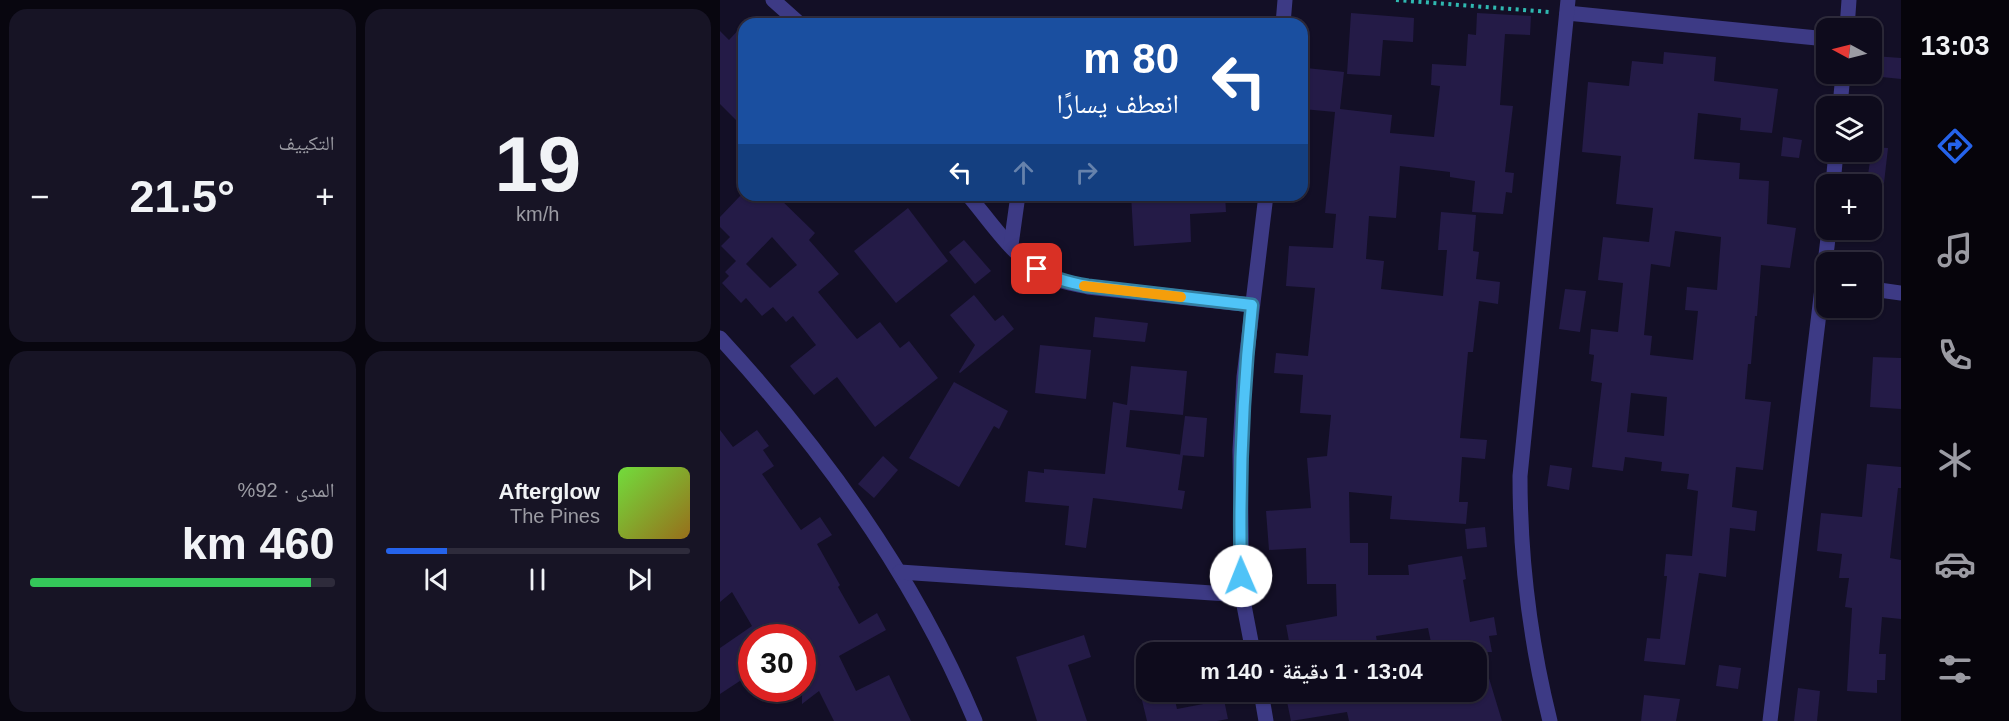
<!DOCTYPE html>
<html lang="ar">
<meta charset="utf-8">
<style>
:root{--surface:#0e0b1c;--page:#171425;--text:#f1f3f6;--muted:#9b9ba3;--line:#2e2b3b;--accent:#2563eb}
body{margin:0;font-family:Helvetica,"Noto Naskh Arabic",sans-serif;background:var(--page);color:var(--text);direction:rtl;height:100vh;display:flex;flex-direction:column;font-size:22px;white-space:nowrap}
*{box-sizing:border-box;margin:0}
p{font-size:20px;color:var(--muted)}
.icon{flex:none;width:33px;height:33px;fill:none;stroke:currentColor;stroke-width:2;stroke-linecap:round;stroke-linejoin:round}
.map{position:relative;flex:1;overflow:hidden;direction:ltr}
.side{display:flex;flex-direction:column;gap:9px;padding:9px;background:#08060f;width:720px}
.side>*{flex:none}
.hud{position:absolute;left:18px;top:18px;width:570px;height:183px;border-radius:18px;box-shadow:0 2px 4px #0004,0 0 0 2px var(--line);direction:rtl;background:#1a4fa0;color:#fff;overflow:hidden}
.needle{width:39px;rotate:277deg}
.tools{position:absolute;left:1096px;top:18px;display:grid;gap:12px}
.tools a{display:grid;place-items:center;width:66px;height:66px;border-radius:12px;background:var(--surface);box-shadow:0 2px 4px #0004,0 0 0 2px var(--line);font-size:30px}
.speed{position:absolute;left:18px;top:624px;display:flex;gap:12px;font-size:30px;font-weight:700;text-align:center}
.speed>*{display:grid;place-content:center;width:78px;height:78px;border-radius:50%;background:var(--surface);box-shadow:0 2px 4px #0004,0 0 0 2px var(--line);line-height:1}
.speed .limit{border:9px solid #d22;background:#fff;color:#111}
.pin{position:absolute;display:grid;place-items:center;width:51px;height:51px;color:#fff;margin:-26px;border-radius:12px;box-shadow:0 3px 9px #0006}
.me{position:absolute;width:66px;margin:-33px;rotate:359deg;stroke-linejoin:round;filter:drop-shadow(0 0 4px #0008)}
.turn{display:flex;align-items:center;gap:21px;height:126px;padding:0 30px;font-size:27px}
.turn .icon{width:78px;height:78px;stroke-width:2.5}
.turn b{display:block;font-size:42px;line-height:51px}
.lanes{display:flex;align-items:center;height:57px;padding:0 30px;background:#0003;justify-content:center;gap:30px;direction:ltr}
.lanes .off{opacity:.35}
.big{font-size:45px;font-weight:700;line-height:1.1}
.side .tile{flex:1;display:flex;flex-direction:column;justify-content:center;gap:9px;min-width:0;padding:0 21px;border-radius:18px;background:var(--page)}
.side .dial{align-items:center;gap:0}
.dial b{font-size:78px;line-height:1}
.song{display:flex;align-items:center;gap:18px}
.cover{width:72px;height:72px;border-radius:9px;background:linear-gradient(135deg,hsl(100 70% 55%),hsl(40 70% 35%))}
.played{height:6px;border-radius:3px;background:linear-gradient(90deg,var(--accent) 20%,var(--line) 20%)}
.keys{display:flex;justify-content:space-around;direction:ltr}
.heat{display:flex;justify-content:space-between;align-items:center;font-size:33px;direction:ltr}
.charge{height:9px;border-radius:4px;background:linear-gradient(90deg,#34c759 92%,var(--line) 0)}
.side .tiles{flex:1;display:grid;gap:9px;grid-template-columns:repeat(2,1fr)}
.trip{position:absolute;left:416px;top:642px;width:351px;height:60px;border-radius:18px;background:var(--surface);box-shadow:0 2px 4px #0004,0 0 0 2px var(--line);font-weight:700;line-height:60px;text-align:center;direction:rtl}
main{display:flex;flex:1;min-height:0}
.tab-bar{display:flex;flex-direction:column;width:108px;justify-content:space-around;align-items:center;background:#06040b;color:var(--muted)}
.tab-bar .icon{width:42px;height:42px}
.tab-bar .on{color:var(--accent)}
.tab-bar b{font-size:27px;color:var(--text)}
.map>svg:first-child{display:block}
.building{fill:#241b47;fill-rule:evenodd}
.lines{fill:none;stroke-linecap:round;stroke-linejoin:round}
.path{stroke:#2fb8b0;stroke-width:4;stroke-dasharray:3 4.5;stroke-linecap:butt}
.minor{stroke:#3d3a85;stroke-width:15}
.route-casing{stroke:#337fa1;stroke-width:15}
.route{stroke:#4fc3f7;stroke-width:10}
.slow{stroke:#f59e0b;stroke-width:10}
</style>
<main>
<nav class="tab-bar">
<b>13:03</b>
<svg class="icon on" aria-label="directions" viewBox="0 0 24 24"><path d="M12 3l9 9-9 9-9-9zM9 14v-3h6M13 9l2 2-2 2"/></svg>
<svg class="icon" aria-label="music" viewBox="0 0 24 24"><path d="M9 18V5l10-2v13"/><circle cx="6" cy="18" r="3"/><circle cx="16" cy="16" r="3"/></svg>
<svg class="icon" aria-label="phone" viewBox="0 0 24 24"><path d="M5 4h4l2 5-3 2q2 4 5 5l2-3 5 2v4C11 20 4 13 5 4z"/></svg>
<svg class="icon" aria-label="climate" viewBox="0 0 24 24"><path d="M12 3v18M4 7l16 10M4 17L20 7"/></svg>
<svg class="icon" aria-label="car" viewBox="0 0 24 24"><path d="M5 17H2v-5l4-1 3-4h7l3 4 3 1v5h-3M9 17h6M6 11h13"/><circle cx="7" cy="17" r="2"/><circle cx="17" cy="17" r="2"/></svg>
<svg class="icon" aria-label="filters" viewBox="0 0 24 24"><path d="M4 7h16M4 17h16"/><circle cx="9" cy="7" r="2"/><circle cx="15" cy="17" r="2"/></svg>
</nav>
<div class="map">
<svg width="1181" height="721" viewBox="0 0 1181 721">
<rect width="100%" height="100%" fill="#130f26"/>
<g class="building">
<polygon points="631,13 694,18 693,42 663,40 660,76 627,74"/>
<polygon points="757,13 811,16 810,35 785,34 780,105 793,106 785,172 794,173 792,193 786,192 783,214 752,212 755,181 730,177 730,172 680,166 676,218 649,216 646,259 664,261 661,289 723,296 727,250 718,250 721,212 756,215 753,251 759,252 756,279 780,282 778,304 759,301 753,352 748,352 740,438 767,440 765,459 742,457 739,502 748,502 746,524 670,519 672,496 629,492 630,543 648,543 648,575 689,575 688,565 742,556 746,579 743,580 750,622 774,617 777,635 769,636 772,652 761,652 782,721 629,721 627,712 571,721 565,692 756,692 756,652 738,652 737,642 712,647 708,628 656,636 657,642 632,646 633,652 571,652 566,625 617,616 616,584 587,584 586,548 549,550 546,511 591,508 587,458 607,456 611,415 580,413 583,375 554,373 556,353 588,356 595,288 566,286 569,246 613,248 616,214 605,213 615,112 583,109 586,68 624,72 620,109 672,115 670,133 714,137 720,86 711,85 712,64 746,66 748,34 756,35"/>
<polygon points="24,24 24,128 0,104 0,31 9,40"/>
<path d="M944,52L996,57L994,81L1058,89L1052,133L1020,130L1021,118L978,113L974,159L1020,163L1019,179L1049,181L1047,224L1076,228L1070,268L1041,265L1037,316H1035L1031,364H1028L1025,399L1051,402L1043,470L1016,467L1012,507L1037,511L1035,531L1010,528L1006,577L979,573L965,665L924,661L927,638L940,639L947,576H944L946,554L972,556L978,491L967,489L969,474L941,471L942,462L905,457L903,471L872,467L882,383L871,381L874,355L869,354L871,329L898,332L903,283L878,280L883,237L929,242L933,208L896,204L901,156L862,152L868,82L909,86L912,61L943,64ZM955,231L1001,237L997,290L967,287L965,310L978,311L973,360L930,355L932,336L924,335L931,264L950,267ZM911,393L947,397L944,436L907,432Z"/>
<polygon points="1154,56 1181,58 1181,79 1152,76"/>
<polygon points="1063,137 1082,140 1079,158 1061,156"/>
<polygon points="1152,147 1168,148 1164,183 1147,182"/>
<path d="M21,195H56L95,233L89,240L119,274L98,292L137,339L160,322L180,348L189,341L218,378L155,427L117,377L94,395L70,366L96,345L73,316L66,322L53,307L42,316L26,298L21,303L2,283L9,276L5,272L16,261L1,246L10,237L0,227V217ZM52,237L77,265L50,288L26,264Z"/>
<polygon points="411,195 505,195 506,212 470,214 471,242 414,246"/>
<polygon points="188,208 228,261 176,303 134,251"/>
<polygon points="244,240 271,271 255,284 229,252"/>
<polygon points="845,289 866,291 860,332 839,329"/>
<polygon points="254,295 275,321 283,315 294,329 240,373 239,372 255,345 230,315"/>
<polygon points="375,317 428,323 425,342 373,337"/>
<polygon points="320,345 371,350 366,399 315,393"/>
<polygon points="1153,357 1181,358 1181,409 1150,407"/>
<polygon points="411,366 467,371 463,415 410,410 406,447 463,455 458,490 465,491 462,509 373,498 366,548 345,545 349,506 305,502 308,471 324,473 324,469 385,474 393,402 407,405"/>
<polygon points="234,382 288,411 279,429 274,426 239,487 189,458"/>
<polygon points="465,416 487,418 484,457 460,455"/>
<polygon points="0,430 13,447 37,430 49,446 43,450 54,466 42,474 81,530 100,517 112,535 97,544 120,585 118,587 139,624 157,613 166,630 119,656 136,691 169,675 191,721 114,721 99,691 82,704 82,638 32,638 32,673 0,694 0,648 32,626 12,592 0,602"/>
<polygon points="163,456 178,470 154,498 138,484"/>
<polygon points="1147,464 1181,467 1181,488 1178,488 1170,558 1181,560 1181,619 1162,617 1159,654 1166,654 1165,680 1157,680 1157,693 1127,691 1132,608 1125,607 1129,578 1119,578 1122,554 1097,551 1101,513 1142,517"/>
<polygon points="830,465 852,468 849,490 827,486"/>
<polygon points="765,527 767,547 747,549 745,529"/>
<polygon points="364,635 371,657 348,665 367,721 317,721 296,657"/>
<polygon points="999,665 1021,668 1018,689 996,686"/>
<polygon points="1078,688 1100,691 1097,721 1074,721"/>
<polygon points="420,692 453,692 457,709 504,700 508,719 497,721 427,721"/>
<polygon points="924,695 960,699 956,721 921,721"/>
</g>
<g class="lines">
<polyline class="path" points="676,0 830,12"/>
<g class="minor">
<polyline points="53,0 80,24"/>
<polyline points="847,13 1107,39"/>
<polyline points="563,24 565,0"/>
<polyline points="1127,28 1129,0"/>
<polyline points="1120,106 1123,74"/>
<polyline points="1113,184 1116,152"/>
<path d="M248,195C271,222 294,259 327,275C339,282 354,284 368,287L532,305"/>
<polyline points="291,245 298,195"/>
<polyline points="1152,289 1181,293"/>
<path d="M0,338C104,451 196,579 255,721"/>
<polyline points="180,572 522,595"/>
<polyline points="533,652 522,595 520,450 524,377 546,195"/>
<polyline points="541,692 546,721"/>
<path d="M830,721C810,641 800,559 800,476L848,0"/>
<polyline points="1050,721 1109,230"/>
</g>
</g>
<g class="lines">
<g class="route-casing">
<path id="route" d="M317,269C333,279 350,283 368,286L532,305C522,397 519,485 521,576"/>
</g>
<use href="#route" class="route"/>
<polyline class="slow" points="364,286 461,297"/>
</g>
</svg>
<div class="tools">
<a><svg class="needle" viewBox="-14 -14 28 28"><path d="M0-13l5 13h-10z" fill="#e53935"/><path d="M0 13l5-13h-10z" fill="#9b9ba3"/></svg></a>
<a><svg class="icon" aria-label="layers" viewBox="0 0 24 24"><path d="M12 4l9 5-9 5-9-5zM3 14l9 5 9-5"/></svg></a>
<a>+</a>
<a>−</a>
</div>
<div class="speed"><div class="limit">30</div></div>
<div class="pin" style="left:317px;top:269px;background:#d93025"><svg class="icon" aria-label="arrive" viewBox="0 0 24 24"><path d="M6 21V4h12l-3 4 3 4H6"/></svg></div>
<svg class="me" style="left:521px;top:576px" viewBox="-20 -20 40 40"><circle r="19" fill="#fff"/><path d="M0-13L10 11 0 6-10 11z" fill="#4fc3f7"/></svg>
<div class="trip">13:04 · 1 دقيقة · 140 m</div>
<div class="hud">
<div class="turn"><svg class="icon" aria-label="left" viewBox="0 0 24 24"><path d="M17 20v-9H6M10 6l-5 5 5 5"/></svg><div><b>80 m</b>انعطف يسارًا</div></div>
<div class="lanes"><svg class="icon" aria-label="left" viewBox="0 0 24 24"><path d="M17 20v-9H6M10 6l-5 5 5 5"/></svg><svg class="icon off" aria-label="ahead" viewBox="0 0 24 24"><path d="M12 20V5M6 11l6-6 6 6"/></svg><svg class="icon off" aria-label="right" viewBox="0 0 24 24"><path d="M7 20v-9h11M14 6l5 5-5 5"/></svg></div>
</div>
</div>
<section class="side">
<div class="tiles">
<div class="tile dial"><b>19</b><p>km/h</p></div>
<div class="tile"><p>التكييف</p>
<div class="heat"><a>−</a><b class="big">21.5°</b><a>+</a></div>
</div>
<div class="tile">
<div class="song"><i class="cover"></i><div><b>Afterglow</b><p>The Pines</p></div></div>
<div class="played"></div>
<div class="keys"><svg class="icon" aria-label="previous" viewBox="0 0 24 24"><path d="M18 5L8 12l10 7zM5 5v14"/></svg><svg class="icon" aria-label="pause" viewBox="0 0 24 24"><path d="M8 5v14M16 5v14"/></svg><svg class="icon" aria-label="next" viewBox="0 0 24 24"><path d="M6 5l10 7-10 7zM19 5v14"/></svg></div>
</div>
<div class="tile"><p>المدى · 92%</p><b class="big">460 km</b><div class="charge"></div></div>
</div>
</section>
</main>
